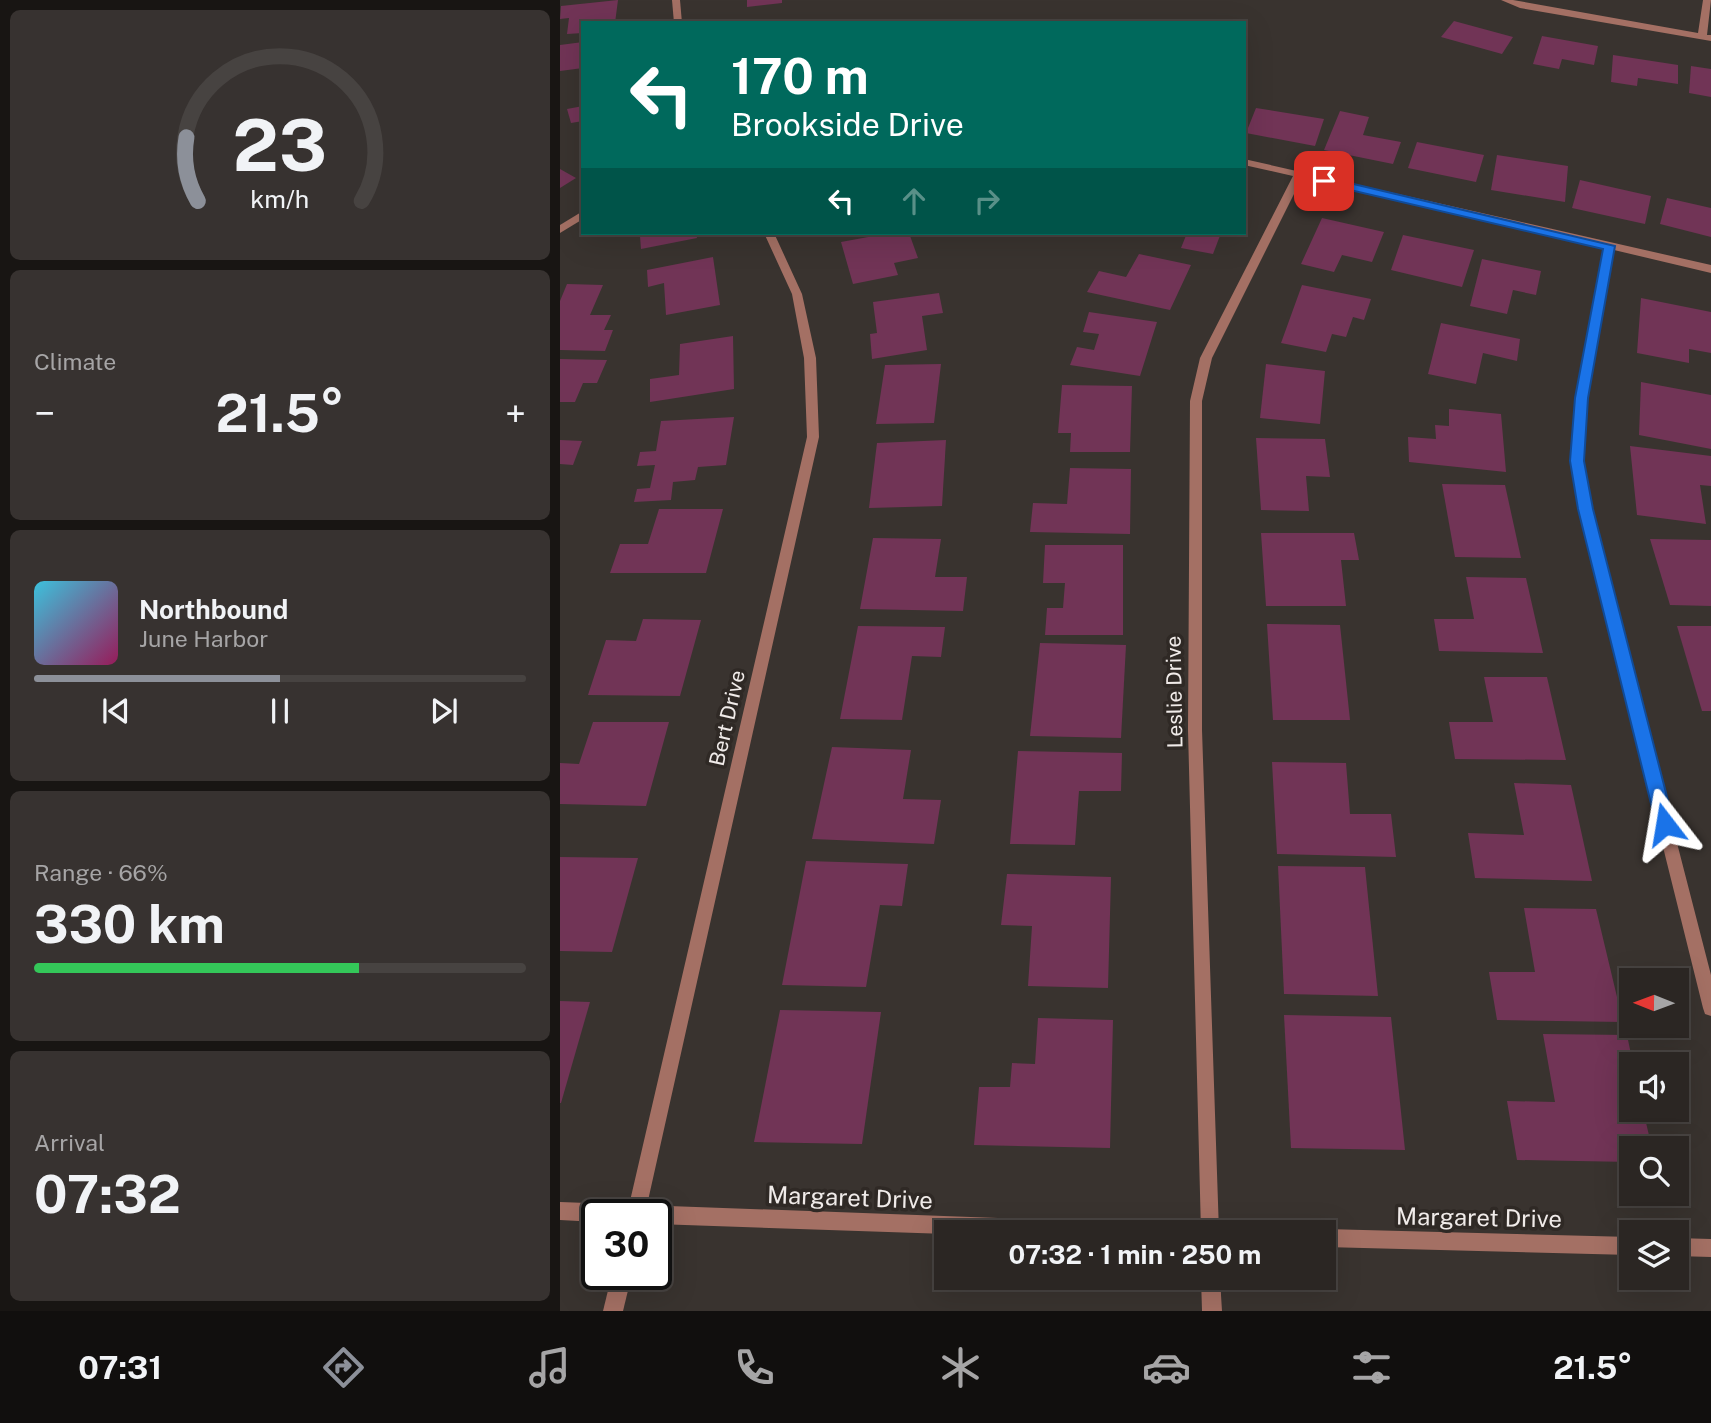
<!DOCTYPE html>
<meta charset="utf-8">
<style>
:root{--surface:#2b2623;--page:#373230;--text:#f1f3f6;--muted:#a6a5a6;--line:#474341;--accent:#8c9099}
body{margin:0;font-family:"Public Sans",sans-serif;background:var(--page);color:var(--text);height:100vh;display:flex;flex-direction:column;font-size:26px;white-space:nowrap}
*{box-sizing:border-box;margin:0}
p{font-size:23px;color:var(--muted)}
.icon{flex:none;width:38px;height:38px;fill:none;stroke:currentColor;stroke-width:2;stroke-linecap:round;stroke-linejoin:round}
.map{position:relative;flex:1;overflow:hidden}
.drawer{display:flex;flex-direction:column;gap:10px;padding:10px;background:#181513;width:560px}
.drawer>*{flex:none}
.banner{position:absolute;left:21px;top:21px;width:665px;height:214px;border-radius:0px;box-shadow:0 7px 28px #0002,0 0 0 2px var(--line);background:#00695c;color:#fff;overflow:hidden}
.needle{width:46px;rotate:271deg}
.controls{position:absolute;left:1059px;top:968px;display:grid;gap:14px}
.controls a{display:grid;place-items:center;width:70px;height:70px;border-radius:0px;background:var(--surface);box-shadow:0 7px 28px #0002,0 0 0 2px var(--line);font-size:35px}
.speed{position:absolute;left:21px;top:1199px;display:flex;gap:14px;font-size:35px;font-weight:700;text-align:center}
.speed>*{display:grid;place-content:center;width:91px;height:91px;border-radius:50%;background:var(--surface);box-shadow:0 7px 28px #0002,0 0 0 2px var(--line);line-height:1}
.speed .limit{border:4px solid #111;border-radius:10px;background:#fff;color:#111}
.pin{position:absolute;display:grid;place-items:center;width:60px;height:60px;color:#fff;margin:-30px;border-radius:14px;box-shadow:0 4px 10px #0006}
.me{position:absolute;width:77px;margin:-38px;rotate:346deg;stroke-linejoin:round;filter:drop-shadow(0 0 5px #0008)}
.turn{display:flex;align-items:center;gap:24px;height:147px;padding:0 35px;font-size:32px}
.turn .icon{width:91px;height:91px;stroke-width:2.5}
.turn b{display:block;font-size:49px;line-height:60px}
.lanes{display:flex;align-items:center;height:66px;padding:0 35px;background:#0003;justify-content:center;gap:35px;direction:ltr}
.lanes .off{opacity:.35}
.big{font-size:52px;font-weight:700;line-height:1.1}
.drawer .widget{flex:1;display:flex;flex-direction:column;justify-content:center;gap:10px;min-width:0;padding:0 24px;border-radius:10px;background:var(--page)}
.drawer .dial{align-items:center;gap:0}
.dial svg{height:182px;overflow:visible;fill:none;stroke:var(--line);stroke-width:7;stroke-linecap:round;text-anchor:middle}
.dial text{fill:var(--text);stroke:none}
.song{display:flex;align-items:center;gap:21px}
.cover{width:84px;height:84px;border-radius:10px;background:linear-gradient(135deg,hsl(190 70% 55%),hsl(330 70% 35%))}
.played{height:7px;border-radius:4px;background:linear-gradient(90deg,var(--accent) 50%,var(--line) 50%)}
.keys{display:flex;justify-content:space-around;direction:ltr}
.heat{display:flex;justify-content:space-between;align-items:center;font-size:38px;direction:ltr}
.charge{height:10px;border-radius:5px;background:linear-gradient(90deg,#34c759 66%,var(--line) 0)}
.trip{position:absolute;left:374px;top:1220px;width:402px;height:70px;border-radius:0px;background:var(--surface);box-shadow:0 7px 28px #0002,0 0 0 2px var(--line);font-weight:700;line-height:70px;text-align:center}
.dock{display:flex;height:112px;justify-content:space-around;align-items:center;background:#110f0e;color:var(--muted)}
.dock .icon{width:49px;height:49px}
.dock .selected{color:var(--accent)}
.dock b{font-size:32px;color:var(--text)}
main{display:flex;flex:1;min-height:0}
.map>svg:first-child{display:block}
.building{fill:#713456}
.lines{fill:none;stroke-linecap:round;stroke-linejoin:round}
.minor{fill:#a47064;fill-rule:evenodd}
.tertiary{fill:#a47064;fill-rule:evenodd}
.route{fill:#1a73e8;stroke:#114b97;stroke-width:2}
.labels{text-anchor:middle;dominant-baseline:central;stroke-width:7;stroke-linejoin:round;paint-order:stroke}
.street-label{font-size:21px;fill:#f0ebe9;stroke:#2f2925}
.near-street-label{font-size:24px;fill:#f0ebe9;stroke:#2f2925}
</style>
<main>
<section class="drawer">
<div class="widget dial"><svg viewBox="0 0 100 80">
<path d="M14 69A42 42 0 1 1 86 69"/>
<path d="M14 69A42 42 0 0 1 9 41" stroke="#8c9099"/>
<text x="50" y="56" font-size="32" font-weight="700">23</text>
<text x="50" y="72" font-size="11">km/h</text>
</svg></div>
<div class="widget"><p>Climate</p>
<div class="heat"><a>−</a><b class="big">21.5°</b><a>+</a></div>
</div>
<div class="widget">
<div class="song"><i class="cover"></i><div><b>Northbound</b><p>June Harbor</p></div></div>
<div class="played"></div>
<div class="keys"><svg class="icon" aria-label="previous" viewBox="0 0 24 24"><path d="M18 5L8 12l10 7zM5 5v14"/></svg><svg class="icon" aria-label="pause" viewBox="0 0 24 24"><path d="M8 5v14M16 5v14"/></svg><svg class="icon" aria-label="next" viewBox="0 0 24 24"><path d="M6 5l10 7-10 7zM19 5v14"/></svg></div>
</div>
<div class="widget"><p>Range · 66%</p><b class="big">330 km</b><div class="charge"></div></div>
<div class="widget"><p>Arrival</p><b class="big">07:32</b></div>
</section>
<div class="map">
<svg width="1151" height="1311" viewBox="0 0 1151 1311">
<rect width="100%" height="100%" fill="#39332f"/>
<g class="building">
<polygon points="58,0 55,23 23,23 23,33 7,34 9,18 0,19 1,6"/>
<polygon points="187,0 222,0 222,3 187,7"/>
<polygon points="894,21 953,37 942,54 881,37"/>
<polygon points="982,36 1038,46 1034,65 1002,59 999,69 973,64"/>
<polygon points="23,42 23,68 0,71 0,45"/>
<polygon points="1053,55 1118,65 1118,84 1078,78 1077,86 1051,82"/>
<polygon points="1131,66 1151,69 1151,97 1129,93"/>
<polygon points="23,106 23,121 11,123 7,109"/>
<polygon points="696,108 764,119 755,146 686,133"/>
<polygon points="780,111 809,117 803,135 841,142 833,164 764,150"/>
<polygon points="857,142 924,155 916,182 848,168"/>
<polygon points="937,155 1008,166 1005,202 931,190"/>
<polygon points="0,169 16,178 0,188"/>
<polygon points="1020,180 1091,196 1085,224 1012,208"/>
<polygon points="1107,198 1151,208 1151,237 1100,224"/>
<polygon points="762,218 824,232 812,262 782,255 774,272 741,264"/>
<polygon points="72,233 136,233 137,238 81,249 80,236 73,237"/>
<polygon points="330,233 349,233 358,258 334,263 338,275 293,284 281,242"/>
<polygon points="627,233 661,233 653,254 621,248"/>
<polygon points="843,235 914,250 902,287 831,270"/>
<polygon points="579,254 631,265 610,310 527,292 539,271 566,277"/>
<polygon points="153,257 160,305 106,315 104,283 88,287 87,270"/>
<polygon points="922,259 981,271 976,295 953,290 947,314 910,306"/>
<polygon points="7,284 43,285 30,315 51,315 44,330 53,330 45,351 0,350 0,301"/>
<polygon points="742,285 811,299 804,320 793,317 786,337 772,334 766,352 721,343"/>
<polygon points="379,293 383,313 362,316 367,350 312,359 310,334 317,333 313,302"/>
<polygon points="1081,298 1151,312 1151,353 1129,349 1129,363 1077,353"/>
<polygon points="529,312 597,322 580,376 510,365 517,347 534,350 539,334 523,332"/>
<polygon points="881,323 960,339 957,361 923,353 916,384 868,374"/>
<polygon points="173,336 174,389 90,402 90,379 119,375 120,344"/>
<polygon points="0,359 47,360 37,383 23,383 15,402 0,402"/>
<polygon points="381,364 374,423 316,424 325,365"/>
<polygon points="706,364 765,371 760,424 700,418"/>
<polygon points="1081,382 1151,395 1151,449 1079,435"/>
<polygon points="502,385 572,386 570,452 510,452 511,433 498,433"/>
<polygon points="889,409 941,414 946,472 849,462 848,437 876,439 875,425 889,426"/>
<polygon points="174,417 166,465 138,467 135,480 113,482 111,500 74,502 77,489 90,488 95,465 77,466 80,452 96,451 101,421"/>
<polygon points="696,438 765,439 770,477 746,476 749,511 701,510"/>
<polygon points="0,440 22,441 13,465 0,464"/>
<polygon points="386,440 382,506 309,508 317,443"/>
<polygon points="1070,446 1151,456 1151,486 1140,485 1146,524 1077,515"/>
<polygon points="510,468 571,469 570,534 470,532 473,503 507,504"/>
<polygon points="882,484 945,485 961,558 895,557"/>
<polygon points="99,509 163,509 146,573 50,573 60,544 88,544"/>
<polygon points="701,533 794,533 799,560 781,560 786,606 706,606"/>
<polygon points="313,538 381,539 375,577 407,577 403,611 300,609"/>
<polygon points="1090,539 1151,540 1151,606 1110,605"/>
<polygon points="485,545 563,545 563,635 485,635 487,608 503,608 505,583 483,583"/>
<polygon points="906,577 966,578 983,653 879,651 874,619 914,619"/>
<polygon points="83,619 141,620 120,696 28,695 46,640 76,641"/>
<polygon points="707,624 780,625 790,720 713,720"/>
<polygon points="298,626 385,627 381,657 352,656 342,720 280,719"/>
<polygon points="1117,626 1151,626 1151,711 1142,711"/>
<polygon points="480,643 566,645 561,738 470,736"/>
<polygon points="924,677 987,677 1006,760 895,759 889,722 933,722"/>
<polygon points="33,722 109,722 86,806 0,804 0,763 19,764"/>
<polygon points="272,747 351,750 343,799 381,800 374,844 252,839"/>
<polygon points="458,751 562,753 561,791 519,791 515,845 450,844"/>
<polygon points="712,762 786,763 790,814 831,814 836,857 717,854"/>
<polygon points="954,783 1011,785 1032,881 915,878 908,833 964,835"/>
<polygon points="0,857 78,858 52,952 0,951"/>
<polygon points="246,861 348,864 342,906 320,905 306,987 222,985"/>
<polygon points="718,866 805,867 818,996 724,994"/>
<polygon points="447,874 551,877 548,988 468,986 472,926 441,925"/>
<polygon points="964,908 1036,909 1063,1022 937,1020 929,972 975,972"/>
<polygon points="0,1001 30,1002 1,1103 0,1103"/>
<polygon points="220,1010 321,1012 302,1144 194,1142"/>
<polygon points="724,1015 831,1017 845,1150 731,1148"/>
<polygon points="478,1018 553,1020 550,1148 414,1145 419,1087 450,1087 452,1063 475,1064"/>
<polygon points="983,1034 1067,1035 1073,1064 1071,1110 1083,1110 1092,1148 1071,1148 1071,1162 957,1160 947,1101 995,1102"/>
</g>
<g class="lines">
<g class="minor">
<polygon points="941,0 953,0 1138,33 1143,0 1151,0 1147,35 1151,35 1151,41 960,8"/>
<polygon points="684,159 1151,265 1151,273 1054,250 1027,398 1023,461 1031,509 1151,975 1151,1016 1145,1014 1143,1008 1019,509 1011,461 1015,398 1043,248 742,178 652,358 642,401 642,730 659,1232 641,1232 628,730 630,401 640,358 733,176 684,165"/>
<polygon points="23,211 23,219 0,233 0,225"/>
<polygon points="0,1202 578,1223 585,1225 587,1232 387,1232 387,1234 96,1224 96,1214 37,1214 37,1222 0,1220"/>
<polygon points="765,1229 1071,1237 1071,1255 765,1247 765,1232 758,1232"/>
<polygon points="1116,1238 1151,1239 1151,1257 1116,1256"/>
<polygon points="641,1278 660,1278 662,1311 642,1311"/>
</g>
<g class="tertiary">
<polygon points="112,0 120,0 122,23 114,23"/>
<polygon points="204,233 214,233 242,294 256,358 259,437 85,1214 67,1214 247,437 244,358 232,294"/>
<polygon points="52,1274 72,1274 63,1311 43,1311"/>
</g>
</g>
<polygon class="route" points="764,177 1055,246 1028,398 1024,461 1033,509 1114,824 1111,830 1099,830 1096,824 1018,509 1010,461 1015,398 1043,249 760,183 760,178"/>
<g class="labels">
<g class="street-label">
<text transform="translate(614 692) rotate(-91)">Leslie Drive</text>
<text transform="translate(167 718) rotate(-77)">Bert Drive</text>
</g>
<g class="near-street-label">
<text transform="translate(290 1197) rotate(2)">Margaret Drive</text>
<text transform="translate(919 1217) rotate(1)">Margaret Drive</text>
</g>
</g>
</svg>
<div class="controls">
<a><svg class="needle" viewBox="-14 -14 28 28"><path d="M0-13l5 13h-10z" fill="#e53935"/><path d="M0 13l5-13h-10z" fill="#a6a5a6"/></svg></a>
<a><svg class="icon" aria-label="sound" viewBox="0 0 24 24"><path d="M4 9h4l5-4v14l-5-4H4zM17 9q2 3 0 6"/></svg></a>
<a><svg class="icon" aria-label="search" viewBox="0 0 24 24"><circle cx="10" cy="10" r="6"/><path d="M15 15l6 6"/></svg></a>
<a><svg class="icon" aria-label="layers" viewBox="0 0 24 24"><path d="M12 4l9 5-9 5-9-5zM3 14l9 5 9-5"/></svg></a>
</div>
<div class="speed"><div class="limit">30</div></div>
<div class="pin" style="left:764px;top:181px;background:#d93025"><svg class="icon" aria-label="arrive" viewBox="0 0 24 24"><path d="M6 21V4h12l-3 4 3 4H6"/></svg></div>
<svg class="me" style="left:1105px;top:824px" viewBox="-20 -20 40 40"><path d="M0-17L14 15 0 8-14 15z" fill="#1a73e8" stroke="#fff" stroke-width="4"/></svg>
<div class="trip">07:32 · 1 min · 250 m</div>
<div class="banner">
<div class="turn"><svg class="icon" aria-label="left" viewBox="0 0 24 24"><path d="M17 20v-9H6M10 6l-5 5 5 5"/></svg><div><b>170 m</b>Brookside Drive</div></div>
<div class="lanes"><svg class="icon" aria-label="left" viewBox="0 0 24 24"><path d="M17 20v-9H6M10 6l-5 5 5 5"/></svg><svg class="icon off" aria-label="ahead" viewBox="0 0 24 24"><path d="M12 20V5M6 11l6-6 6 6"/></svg><svg class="icon off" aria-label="right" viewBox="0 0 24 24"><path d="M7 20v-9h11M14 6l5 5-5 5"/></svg></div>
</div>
</div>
</main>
<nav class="dock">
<b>07:31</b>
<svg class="icon selected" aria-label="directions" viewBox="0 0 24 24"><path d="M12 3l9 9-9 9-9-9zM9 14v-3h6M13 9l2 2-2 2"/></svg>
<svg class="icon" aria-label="music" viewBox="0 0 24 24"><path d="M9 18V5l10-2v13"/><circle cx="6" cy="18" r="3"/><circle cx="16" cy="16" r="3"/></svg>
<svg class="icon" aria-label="phone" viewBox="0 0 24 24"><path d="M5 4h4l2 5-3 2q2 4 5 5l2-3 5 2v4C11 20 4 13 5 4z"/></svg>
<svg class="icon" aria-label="climate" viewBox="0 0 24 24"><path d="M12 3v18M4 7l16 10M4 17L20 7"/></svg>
<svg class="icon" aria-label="car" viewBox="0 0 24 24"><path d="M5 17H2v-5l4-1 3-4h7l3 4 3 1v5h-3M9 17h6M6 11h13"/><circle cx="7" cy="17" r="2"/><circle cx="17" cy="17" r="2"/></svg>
<svg class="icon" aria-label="filters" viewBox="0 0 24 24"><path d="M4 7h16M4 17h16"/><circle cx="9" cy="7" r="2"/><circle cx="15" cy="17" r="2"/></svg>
<b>21.5°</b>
</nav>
